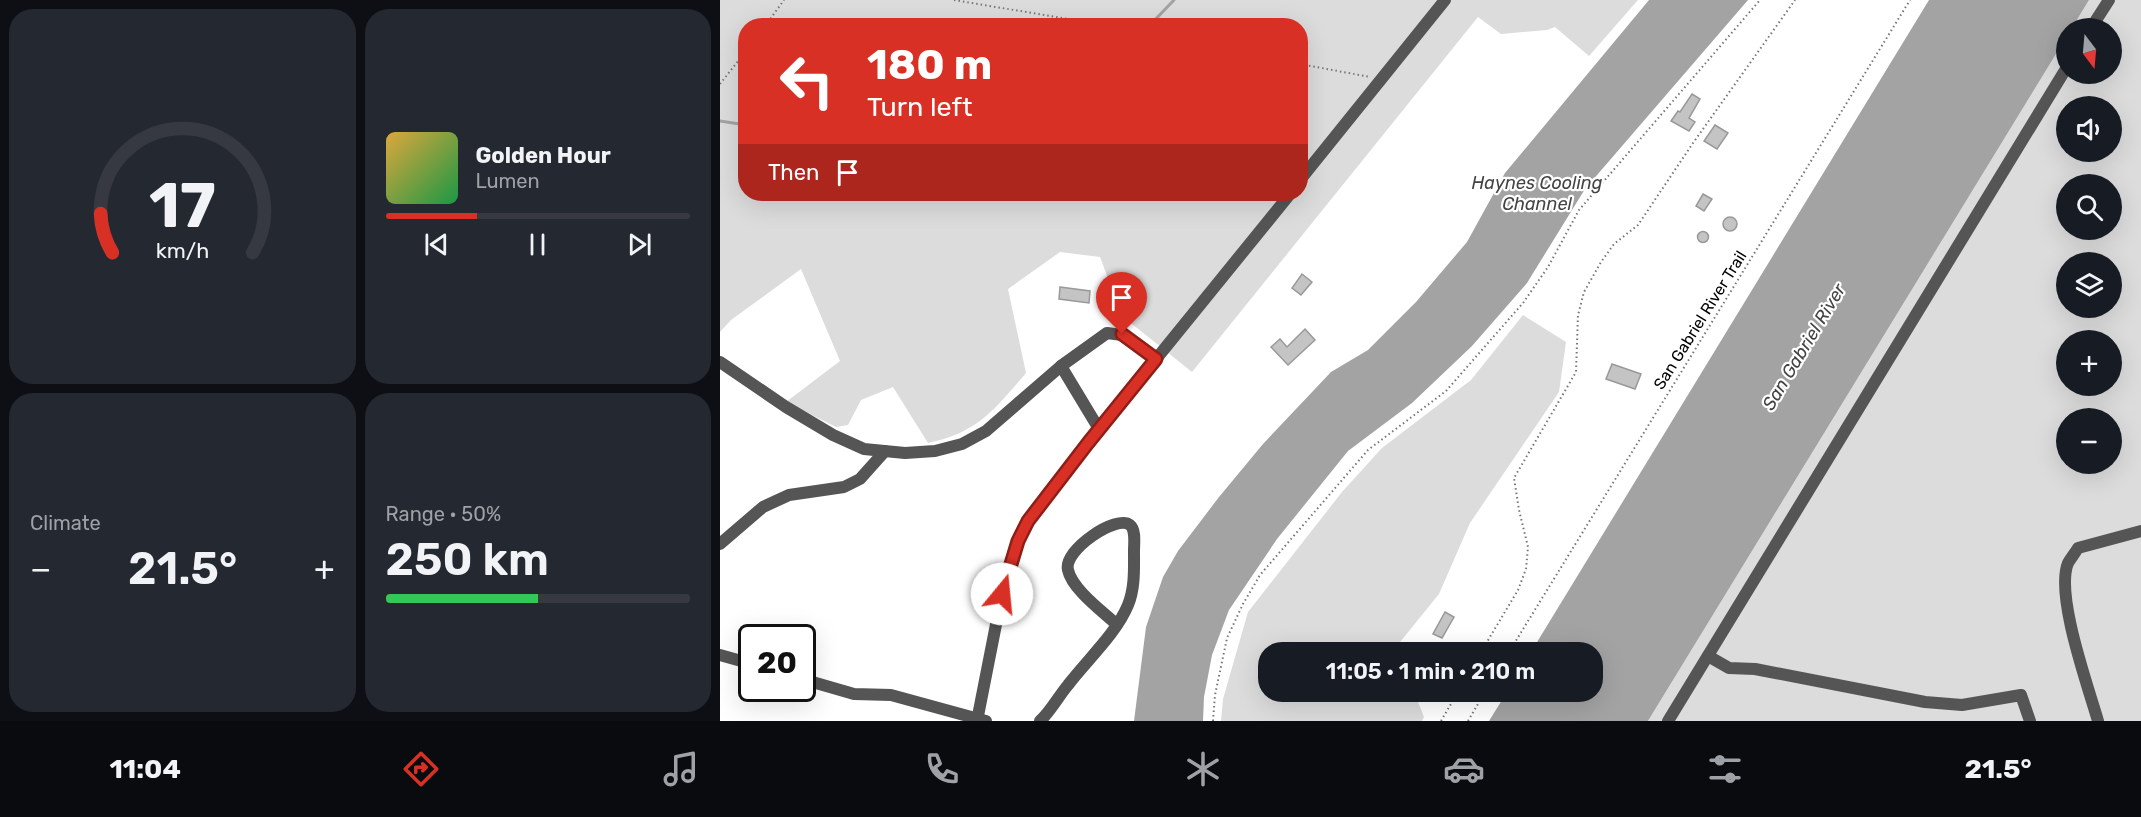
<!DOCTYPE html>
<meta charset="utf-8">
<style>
:root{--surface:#171b24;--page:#242831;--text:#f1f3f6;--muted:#9ea1a6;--line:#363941;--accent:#d93025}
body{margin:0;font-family:Rubik,sans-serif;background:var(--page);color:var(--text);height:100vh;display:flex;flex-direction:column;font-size:22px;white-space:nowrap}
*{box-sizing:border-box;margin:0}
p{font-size:20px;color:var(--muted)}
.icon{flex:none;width:33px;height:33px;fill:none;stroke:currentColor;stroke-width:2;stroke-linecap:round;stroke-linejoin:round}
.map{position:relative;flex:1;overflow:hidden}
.side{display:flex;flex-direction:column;gap:9px;padding:9px;background:#0d0f14;width:720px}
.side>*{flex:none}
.top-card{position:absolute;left:18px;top:18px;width:570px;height:183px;border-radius:24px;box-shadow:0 6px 24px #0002;background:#d93025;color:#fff;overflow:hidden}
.needle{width:39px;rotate:164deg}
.buttons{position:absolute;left:1336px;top:18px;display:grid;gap:12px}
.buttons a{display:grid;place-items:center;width:66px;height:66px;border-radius:50%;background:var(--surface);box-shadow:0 6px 24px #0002;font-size:30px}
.speed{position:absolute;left:18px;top:624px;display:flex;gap:12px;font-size:30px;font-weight:700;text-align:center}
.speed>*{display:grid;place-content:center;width:78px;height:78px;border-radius:50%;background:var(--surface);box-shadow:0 6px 24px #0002;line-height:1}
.speed .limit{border:3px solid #111;border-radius:9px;background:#fff;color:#111}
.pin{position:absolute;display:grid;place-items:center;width:51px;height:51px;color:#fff;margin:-62px -26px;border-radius:50% 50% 50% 0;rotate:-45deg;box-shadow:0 0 6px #0007}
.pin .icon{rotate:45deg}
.me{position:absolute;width:66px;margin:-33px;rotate:17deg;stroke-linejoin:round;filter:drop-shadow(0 0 4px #0008)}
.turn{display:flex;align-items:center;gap:21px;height:126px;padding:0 30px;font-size:27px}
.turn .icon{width:78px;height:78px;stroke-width:2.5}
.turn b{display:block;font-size:42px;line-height:51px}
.then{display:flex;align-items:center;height:57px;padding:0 30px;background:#0003;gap:12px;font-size:22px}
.big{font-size:45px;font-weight:600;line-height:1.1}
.side .widget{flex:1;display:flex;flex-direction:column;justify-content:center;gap:9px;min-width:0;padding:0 21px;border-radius:24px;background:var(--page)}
.side .dial{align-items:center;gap:0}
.dial svg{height:156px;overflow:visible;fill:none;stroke:var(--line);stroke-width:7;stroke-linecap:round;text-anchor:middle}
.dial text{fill:var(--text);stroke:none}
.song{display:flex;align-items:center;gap:18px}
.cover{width:72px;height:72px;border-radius:9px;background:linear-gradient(135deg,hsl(40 70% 55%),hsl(140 70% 35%))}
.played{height:6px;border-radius:3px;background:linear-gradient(90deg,var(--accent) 30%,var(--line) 30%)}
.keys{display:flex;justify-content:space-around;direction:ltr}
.heat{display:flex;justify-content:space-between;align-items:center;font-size:33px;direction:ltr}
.charge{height:9px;border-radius:4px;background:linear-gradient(90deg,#34c759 50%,var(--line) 0)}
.side .tiles{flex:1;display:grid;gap:9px;grid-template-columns:repeat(2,1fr)}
.trip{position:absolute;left:538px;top:642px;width:345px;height:60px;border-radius:24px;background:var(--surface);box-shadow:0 6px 24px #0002;font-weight:600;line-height:60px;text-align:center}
.menu{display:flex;height:96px;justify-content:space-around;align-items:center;background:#090b0e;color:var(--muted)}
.menu .icon{width:42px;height:42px}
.menu .selected{color:var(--accent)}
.menu b{font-size:27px;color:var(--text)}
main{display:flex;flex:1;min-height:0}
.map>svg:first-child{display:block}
.green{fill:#dcdcdc;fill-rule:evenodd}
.water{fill:#a3a3a3}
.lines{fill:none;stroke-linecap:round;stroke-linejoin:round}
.stream{stroke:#a3a3a3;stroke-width:3}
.building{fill:#c4c4c4;stroke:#999;stroke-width:1.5}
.path{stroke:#777;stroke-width:2;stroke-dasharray:1.5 3;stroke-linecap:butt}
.minor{stroke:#555;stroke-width:12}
.route-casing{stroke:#8d1f18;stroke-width:15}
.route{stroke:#d93025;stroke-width:10}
.labels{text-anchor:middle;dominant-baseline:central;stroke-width:4.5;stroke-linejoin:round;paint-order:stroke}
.street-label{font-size:16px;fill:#000;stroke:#fff}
.water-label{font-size:18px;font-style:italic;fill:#444;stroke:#fff}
</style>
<main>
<section class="side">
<div class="tiles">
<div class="widget dial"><svg viewBox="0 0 100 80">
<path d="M14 69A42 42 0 1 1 86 69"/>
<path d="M14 69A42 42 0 0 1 8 49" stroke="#d93025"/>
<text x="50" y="56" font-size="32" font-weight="700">17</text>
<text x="50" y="72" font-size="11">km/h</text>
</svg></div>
<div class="widget">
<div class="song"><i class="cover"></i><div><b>Golden Hour</b><p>Lumen</p></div></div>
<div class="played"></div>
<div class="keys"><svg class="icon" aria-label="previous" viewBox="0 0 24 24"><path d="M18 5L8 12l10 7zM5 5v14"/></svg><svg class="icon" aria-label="pause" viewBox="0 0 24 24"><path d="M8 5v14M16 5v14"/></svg><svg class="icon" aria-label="next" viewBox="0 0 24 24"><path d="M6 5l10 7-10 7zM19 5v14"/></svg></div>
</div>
<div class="widget"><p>Climate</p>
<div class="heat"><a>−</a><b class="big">21.5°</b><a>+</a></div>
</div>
<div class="widget"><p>Range · 50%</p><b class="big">250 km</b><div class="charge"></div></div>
</div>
</section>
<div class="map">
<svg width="1421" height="721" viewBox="0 0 1421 721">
<rect width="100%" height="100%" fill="#fff"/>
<g class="green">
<path d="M0,0H918L869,56L835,27L827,30L781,34L758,17L472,372L402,316L380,257L340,252L288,289L306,373C275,409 258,433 208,443L173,387L141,400L128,425L116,427L66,402L120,361L81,269L11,320L0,332ZM26,26H580V194H26Z"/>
<path d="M1369,0H1421V721H928L1347,36V74H1392V28H1352ZM1347,106H1392V152H1347ZM1347,184H1392V230H1347ZM1347,262H1392V308H1347ZM1347,340H1392V386H1347ZM1347,418H1392V464H1347Z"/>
<polygon points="803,315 846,342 839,392 750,523 719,594 676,647 678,652 549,652 549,692 694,692 704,717 702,721 501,721 503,699 528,612 622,492 662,448 751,380"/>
</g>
<g class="water">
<polygon points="929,0 1028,0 865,189 807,283 752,346 692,403 628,451 557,539 509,610 492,655 484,697 483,721 414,721 426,627 443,577 458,551 499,497 543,444 611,372 648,350 696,302 747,242 785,173"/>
<polygon points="1209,0 1369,0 1352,28 1347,28 1347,36 928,721 769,721 787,692 873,692 873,652 811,652"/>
</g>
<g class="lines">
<g class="stream">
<polyline points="430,25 454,0"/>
<polyline points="0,121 26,125"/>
</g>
</g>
<g class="building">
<polygon points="972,94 980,99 969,118 975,122 969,131 951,121 958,111 960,112"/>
<polygon points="995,125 1008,133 997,149 984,141"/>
<polygon points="983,194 992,199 984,211 976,206"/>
<circle cx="1010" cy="224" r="7"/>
<circle cx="983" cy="237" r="5.5"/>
<polygon points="582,274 592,282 581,295 572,288"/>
<polygon points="340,287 370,291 369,303 339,299"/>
<polygon points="585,329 595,340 568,365 551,347 560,339 567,347"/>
<polygon points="892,364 921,374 915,389 886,379"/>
<polygon points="725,612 734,617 722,638 713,634"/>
</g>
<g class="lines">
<g class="path">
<polyline points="234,0 390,26"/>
<polyline points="45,26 64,0"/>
<polyline points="580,64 650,77"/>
<polyline points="0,84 26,51"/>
<polyline points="761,652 798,590 806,569 808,547 799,510 794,478 856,372 858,315 864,292 881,262 894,244 918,225 973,143 1075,0"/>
<polyline points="789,652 1190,0"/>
<polyline points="493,721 495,695 507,638 523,604 540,575 648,450 726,391 803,303 828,267 859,210 1040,0"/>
<polyline points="721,721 738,692"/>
<polyline points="748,721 765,692"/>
</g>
<g class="minor">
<polyline points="1371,28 1389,0"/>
<polyline points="580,180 725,0"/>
<polyline points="0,362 66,407 113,435 144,449 185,453 215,451 242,444 266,431 341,366 387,333 402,335 436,359"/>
<polyline points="341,366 379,429"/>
<polyline points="0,544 43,507 69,495 124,487 140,479 165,451"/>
<polyline points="0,655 32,664"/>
<polyline points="988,656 1009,668 1035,669 1205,702 1242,705 1301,695 1310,721"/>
<polyline points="82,679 134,694 171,695 266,721"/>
<polyline points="257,721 282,594 298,541 308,521 368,443 570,194"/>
<path d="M320,721C331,711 338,697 348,685C367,660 396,634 408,605C415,588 414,569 414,551C414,543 416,530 410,525C397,514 343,550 348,570C352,589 382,611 396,624"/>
<polyline points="948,721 1347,67"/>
<path d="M1378,721C1368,686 1335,595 1348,563C1351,558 1355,553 1358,548L1421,531"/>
</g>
</g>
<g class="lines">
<g class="route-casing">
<polyline id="route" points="282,594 298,541 308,521 368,443 436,359 402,334"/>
</g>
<use href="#route" class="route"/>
</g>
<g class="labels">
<g class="street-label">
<text transform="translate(980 320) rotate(-58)">San Gabriel River Trail</text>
</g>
<g class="water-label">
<text x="817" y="183">Haynes Cooling<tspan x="817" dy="21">Channel</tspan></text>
<text transform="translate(1084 347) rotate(-59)">San Gabriel River</text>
</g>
</g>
</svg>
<div class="buttons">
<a><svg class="needle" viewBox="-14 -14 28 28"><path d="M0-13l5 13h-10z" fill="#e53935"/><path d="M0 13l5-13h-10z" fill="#9ea1a6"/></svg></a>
<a><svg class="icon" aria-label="sound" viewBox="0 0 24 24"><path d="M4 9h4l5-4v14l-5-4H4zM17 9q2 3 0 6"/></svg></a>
<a><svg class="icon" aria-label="search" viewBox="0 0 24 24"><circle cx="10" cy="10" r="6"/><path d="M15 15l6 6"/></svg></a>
<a><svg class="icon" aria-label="layers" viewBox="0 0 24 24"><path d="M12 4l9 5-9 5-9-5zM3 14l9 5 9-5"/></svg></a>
<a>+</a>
<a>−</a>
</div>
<div class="speed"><div class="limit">20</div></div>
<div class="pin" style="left:402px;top:334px;background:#d93025"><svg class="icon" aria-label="arrive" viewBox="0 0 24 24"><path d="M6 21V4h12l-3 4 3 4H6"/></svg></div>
<svg class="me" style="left:282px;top:594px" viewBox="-20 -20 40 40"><circle r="19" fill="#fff"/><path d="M0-13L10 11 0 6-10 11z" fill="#d93025"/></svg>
<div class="trip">11:05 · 1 min · 210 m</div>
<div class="top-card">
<div class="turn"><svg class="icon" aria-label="left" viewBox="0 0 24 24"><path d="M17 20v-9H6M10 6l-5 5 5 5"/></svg><div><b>180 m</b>Turn left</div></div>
<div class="then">Then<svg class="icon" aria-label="arrive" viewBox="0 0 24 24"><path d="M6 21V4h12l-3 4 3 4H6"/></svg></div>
</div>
</div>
</main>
<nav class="menu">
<b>11:04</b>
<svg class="icon selected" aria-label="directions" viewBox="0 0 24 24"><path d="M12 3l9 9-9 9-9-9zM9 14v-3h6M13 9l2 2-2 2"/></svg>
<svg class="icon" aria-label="music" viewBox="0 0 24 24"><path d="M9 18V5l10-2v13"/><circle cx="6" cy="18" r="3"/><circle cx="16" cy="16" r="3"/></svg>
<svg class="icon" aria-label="phone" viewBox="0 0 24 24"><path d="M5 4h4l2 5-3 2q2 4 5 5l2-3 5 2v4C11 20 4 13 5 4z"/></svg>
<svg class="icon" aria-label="climate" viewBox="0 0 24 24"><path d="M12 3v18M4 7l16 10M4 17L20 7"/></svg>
<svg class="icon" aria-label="car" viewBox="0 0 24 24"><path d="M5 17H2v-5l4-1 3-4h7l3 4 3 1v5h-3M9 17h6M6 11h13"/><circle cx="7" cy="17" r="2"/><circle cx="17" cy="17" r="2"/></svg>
<svg class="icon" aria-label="filters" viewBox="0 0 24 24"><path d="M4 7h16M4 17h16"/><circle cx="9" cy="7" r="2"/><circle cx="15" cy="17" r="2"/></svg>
<b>21.5°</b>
</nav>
